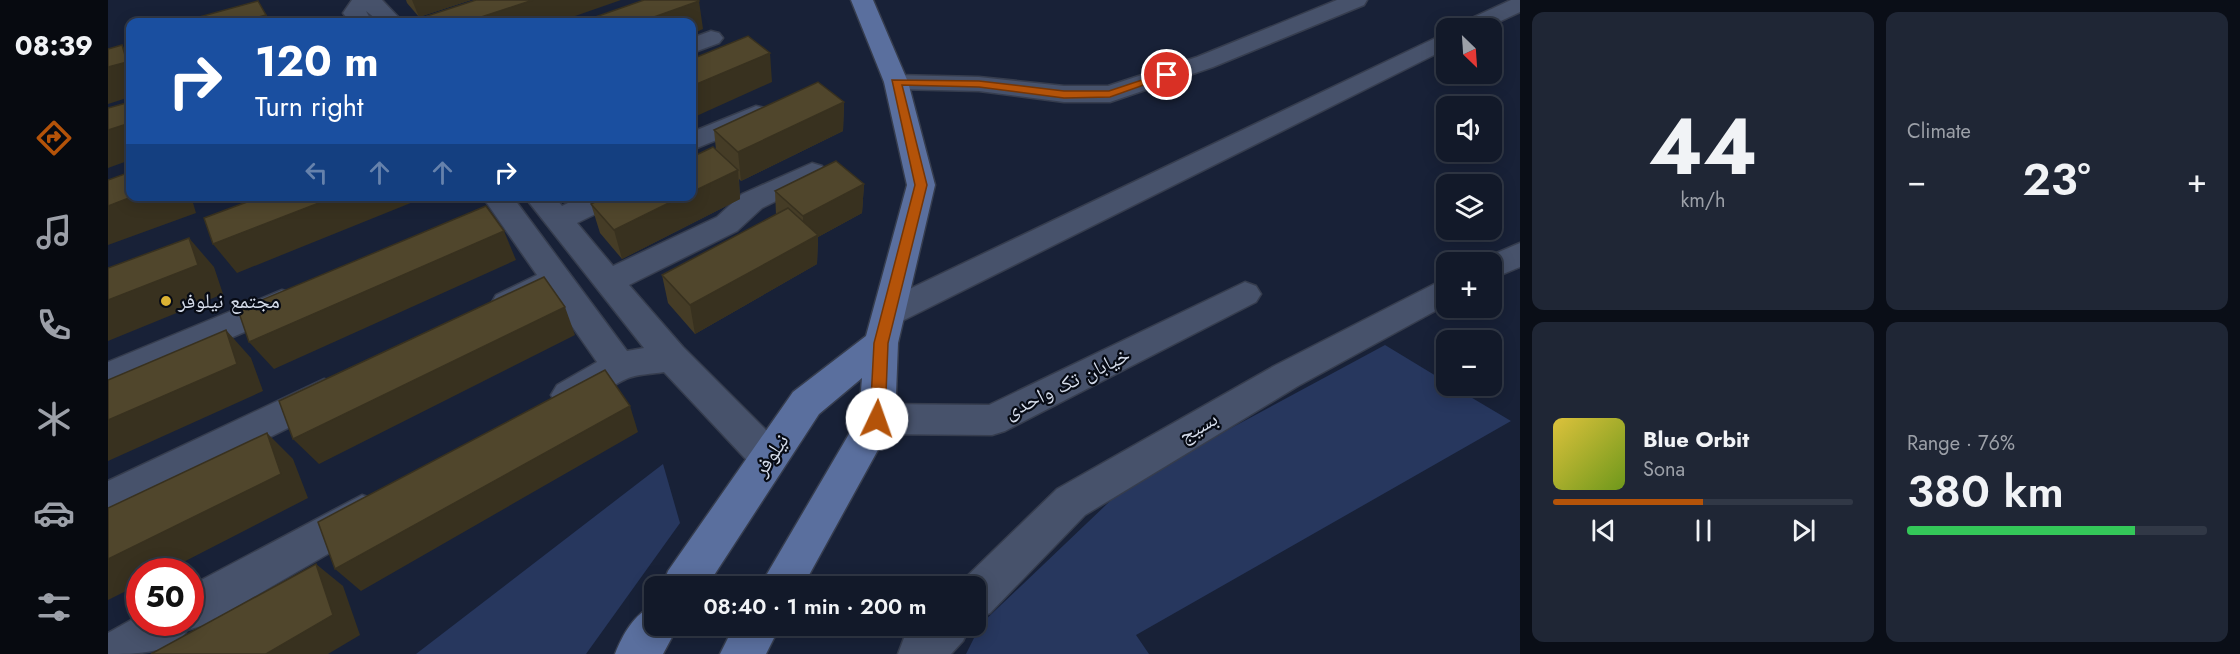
<!DOCTYPE html>
<meta charset="utf-8">
<style>
:root{--surface:#121929;--page:#1f2635;--text:#f1f3f6;--muted:#9ca0a8;--line:#313846;--accent:#b45309}
body{margin:0;font-family:Jost,"Noto Naskh Arabic",sans-serif;background:var(--page);color:var(--text);height:100vh;display:flex;flex-direction:column;font-size:22px;white-space:nowrap}
*{box-sizing:border-box;margin:0}
p{font-size:20px;color:var(--muted)}
.icon{flex:none;width:33px;height:33px;fill:none;stroke:currentColor;stroke-width:2;stroke-linecap:round;stroke-linejoin:round}
.map{position:relative;flex:1;overflow:hidden}
.side{display:flex;flex-direction:column;gap:12px;padding:12px;background:#0a0e17;width:720px}
.side>*{flex:none}
.guide{position:absolute;left:18px;top:18px;width:570px;height:183px;border-radius:12px;box-shadow:0 3px 15px #0003,0 0 0 2px var(--line);background:#1a4fa0;color:#fff;overflow:hidden}
.needle{width:39px;rotate:155deg}
.buttons{position:absolute;left:1328px;top:18px;display:grid;gap:12px}
.buttons a{display:grid;place-items:center;width:66px;height:66px;border-radius:12px;background:var(--surface);box-shadow:0 3px 15px #0003,0 0 0 2px var(--line);font-size:30px}
.speed{position:absolute;left:18px;top:558px;display:flex;gap:12px;font-size:30px;font-weight:700;text-align:center}
.speed>*{display:grid;place-content:center;width:78px;height:78px;border-radius:50%;background:var(--surface);box-shadow:0 3px 15px #0003,0 0 0 2px var(--line);line-height:1}
.speed .limit{border:9px solid #d22;background:#fff;color:#111}
.pin{position:absolute;display:grid;place-items:center;width:51px;height:51px;color:#fff;margin:-26px;border:3px solid #fff;border-radius:50%;box-shadow:0 2px 6px #0007}
.me{position:absolute;width:66px;margin:-33px;rotate:3deg;stroke-linejoin:round;filter:drop-shadow(0 0 4px #0008)}
.turn{display:flex;align-items:center;gap:21px;height:126px;padding:0 30px;font-size:27px}
.turn .icon{width:78px;height:78px;stroke-width:2.5}
.turn b{display:block;font-size:42px;line-height:51px}
.lanes{display:flex;align-items:center;height:57px;padding:0 30px;background:#0003;justify-content:center;gap:30px;direction:ltr}
.lanes .off{opacity:.35}
.big{font-size:45px;font-weight:600;line-height:1.1}
.side .widget{flex:1;display:flex;flex-direction:column;justify-content:center;gap:9px;min-width:0;padding:0 21px;border-radius:12px;background:var(--page)}
.side .dial{align-items:center;gap:0}
.dial b{font-size:78px;line-height:1}
.song{display:flex;align-items:center;gap:18px}
.cover{width:72px;height:72px;border-radius:9px;background:linear-gradient(135deg,hsl(50 70% 55%),hsl(80 70% 35%))}
.played{height:6px;border-radius:3px;background:linear-gradient(90deg,var(--accent) 50%,var(--line) 50%)}
.keys{display:flex;justify-content:space-around;direction:ltr}
.heat{display:flex;justify-content:space-between;align-items:center;font-size:33px;direction:ltr}
.charge{height:9px;border-radius:4px;background:linear-gradient(90deg,#34c759 76%,var(--line) 0)}
.side .tiles{flex:1;display:grid;gap:12px;grid-template-columns:repeat(2,1fr)}
.trip{position:absolute;left:536px;top:576px;width:342px;height:60px;border-radius:12px;background:var(--surface);box-shadow:0 3px 15px #0003,0 0 0 2px var(--line);font-weight:600;line-height:60px;text-align:center}
main{display:flex;flex:1;min-height:0}
.tabs{display:flex;flex-direction:column;width:108px;justify-content:space-around;align-items:center;background:#070a10;color:var(--muted)}
.tabs .icon{width:42px;height:42px}
.tabs .on{color:var(--accent)}
.tabs b{font-size:27px;color:var(--text)}
.map>svg:first-child{display:block}
.green{fill:#27375e}
.lines{fill:none;stroke-linecap:round;stroke-linejoin:round}
.minor-casing{stroke:#363d4e;stroke-width:3}
.major-casing{stroke:#363d4e;stroke-width:3}
.minor{fill:#47526b;fill-rule:evenodd}
.major{fill:#5a6f9e;fill-rule:evenodd}
.wall{fill:#453c26}
.shaded-wall{fill:#38311f}
.building{fill:#50462c;stroke:#38311f;stroke-width:1.5}
.route{fill:#b45309;stroke:#753606;stroke-width:1.5}
.poi-dot{fill:#dbb233;stroke:#070b15;stroke-width:2}
.labels{text-anchor:middle;dominant-baseline:central;stroke-width:4.5;stroke-linejoin:round;paint-order:stroke}
.poi-label{font-size:21px;fill:#d6ddeb;stroke:#070b15;text-anchor:start}
.street-label{font-size:21px;fill:#d6ddeb;stroke:#070b15}
</style>
<main>
<nav class="tabs">
<b>08:39</b>
<svg class="icon on" aria-label="directions" viewBox="0 0 24 24"><path d="M12 3l9 9-9 9-9-9zM9 14v-3h6M13 9l2 2-2 2"/></svg>
<svg class="icon" aria-label="music" viewBox="0 0 24 24"><path d="M9 18V5l10-2v13"/><circle cx="6" cy="18" r="3"/><circle cx="16" cy="16" r="3"/></svg>
<svg class="icon" aria-label="phone" viewBox="0 0 24 24"><path d="M5 4h4l2 5-3 2q2 4 5 5l2-3 5 2v4C11 20 4 13 5 4z"/></svg>
<svg class="icon" aria-label="climate" viewBox="0 0 24 24"><path d="M12 3v18M4 7l16 10M4 17L20 7"/></svg>
<svg class="icon" aria-label="car" viewBox="0 0 24 24"><path d="M5 17H2v-5l4-1 3-4h7l3 4 3 1v5h-3M9 17h6M6 11h13"/><circle cx="7" cy="17" r="2"/><circle cx="17" cy="17" r="2"/></svg>
<svg class="icon" aria-label="filters" viewBox="0 0 24 24"><path d="M4 7h16M4 17h16"/><circle cx="9" cy="7" r="2"/><circle cx="15" cy="17" r="2"/></svg>
</nav>
<div class="map">
<svg width="1412" height="654" viewBox="0 0 1412 654">
<rect width="100%" height="100%" fill="#182137"/>
<g class="green">
<polygon points="1277,345 1338,382 1338,386 1344,386 1403,421 1028,635 1041,654 858,654 873,624 1021,483"/>
<polygon points="555,464 572,523 478,654 308,654"/>
</g>
<g class="lines">
<g class="minor-casing">
<g id="minor">
<polygon points="244,0 274,0 295,22 272,22 258,11 264,22 242,22 235,13"/>
<polygon points="1229,0 1259,0 1256,5 1105,67 1002,102 956,102 871,91 788,89 779,87 776,82 779,77 788,75 871,77 956,86 1000,86 1089,57"/>
<polygon points="1403,0 1412,0 1412,12 1378,28 1350,28 1353,23"/>
<polygon points="603,31 611,33 615,38 611,43 584,53 584,38"/>
<polygon points="1338,33 1338,49 792,322 781,325 770,322 765,313 770,304"/>
<polygon points="648,106 657,108 661,114 657,120 584,150 584,132"/>
<path d="M704,163L714,166L718,172L714,178L654,208L629,231L521,285L575,347L674,446L680,458L674,470L661,475L648,470L556,372C544,374 529,374 518,379C494,389 475,415 449,405L443,395L449,385L489,362L443,296L399,316L388,313L383,304L388,295L429,275L374,196H404L519,351L536,348L416,196H446L454,206L474,196H514L510,203L469,223L505,266L609,217L634,194Z"/>
<polygon points="1412,243 1412,267 1383,279 1383,262 1371,262 1372,260"/>
<polygon points="1338,278 1338,305 1190,386 977,515 882,613 867,619 867,586 851,586 852,583 949,489 1166,366"/>
<polygon points="1137,282 1148,286 1153,294 1148,302 897,431 884,435 769,434 756,430 751,419 756,408 769,404 881,405"/>
<polygon points="174,290 185,293 190,302 185,311 0,391 0,362"/>
<polygon points="216,379 228,384 234,394 228,404 0,518 0,481"/>
<path d="M254,495L268,500L274,513L268,526L97,625L79,630C67,654 25,654 0,654V633L32,615V622H82V586Z"/>
<polygon points="810,626 862,626 855,641 843,654 790,654 796,638"/>
</g>
</g>
<g class="major-casing">
<g id="major">
<polygon points="743,0 765,0 800,82 827,185 790,343 787,419 695,586 652,586 751,417 754,378 711,414 599,586 554,586 560,571 685,392 758,336 799,185 776,82"/>
<path d="M546,605V626H570L555,654H507C515,634 526,614 546,605Z"/>
<polygon points="626,626 672,626 658,654 612,654"/>
</g>
</g>
<use href="#minor" class="minor"/>
<use href="#major" class="major"/>
</g>
<g class="wall">
<polygon points="298,0 363,0 311,17 299,3"/>
<polygon points="736,102 735,131 633,181 631,179 632,199 514,259 492,233 483,204 608,150 606,130"/>
<polygon points="756,184 754,213 710,237 709,264 587,334 560,303 554,275 668,215 667,191"/>
</g>
<g class="shaded-wall">
<polygon points="304,0 363,0 311,17"/>
<polygon points="425,0 513,0 450,22 358,22"/>
<polygon points="150,1 163,22 133,22"/>
<polygon points="591,1 595,29 584,34 584,22 532,22"/>
<polygon points="14,45 22,57 22,97 0,104 0,67"/>
<polygon points="662,53 664,82 584,118 584,86"/>
<polygon points="736,102 735,131 633,181 630,152"/>
<polygon points="22,123 22,160 0,168 0,130"/>
<polygon points="630,170 632,199 514,259 506,230 575,196 584,196 584,192"/>
<polygon points="756,184 754,213 710,237 709,264 587,334 582,305 695,243 695,216"/>
<polygon points="26,196 83,196 88,213 0,245 0,206"/>
<polygon points="229,196 320,196 129,273 105,244"/>
<polygon points="396,231 408,260 166,369 141,342"/>
<polygon points="81,238 106,267 115,294 0,341 0,300"/>
<polygon points="457,307 467,335 211,464 185,439"/>
<polygon points="118,330 143,358 155,391 0,461 0,420"/>
<polygon points="522,406 530,432 253,591 227,569"/>
<polygon points="159,433 185,459 200,498 56,572 32,572 32,584 0,600 0,559"/>
<polygon points="208,564 235,586 252,635 220,654 158,654"/>
</g>
<g class="building">
<polygon points="368,0 425,0 358,22 325,22 319,16"/>
<polygon points="536,0 590,0 591,1 532,22 473,22"/>
<polygon points="150,1 158,15 133,22 73,22"/>
<polygon points="640,36 662,53 584,86 584,59"/>
<polygon points="22,37 22,50 19,38"/>
<polygon points="14,45 19,62 0,67 0,49"/>
<polygon points="710,82 736,102 630,152 606,130"/>
<polygon points="22,102 22,123 0,130 0,108"/>
<polygon points="605,147 630,170 584,192 584,157"/>
<polygon points="728,161 756,184 695,216 667,191"/>
<polygon points="22,172 22,196 26,196 0,206 0,180"/>
<polygon points="155,196 229,196 105,244 96,218"/>
<polygon points="499,196 575,196 506,230 483,204"/>
<polygon points="378,206 396,231 141,342 130,310"/>
<polygon points="680,208 710,235 582,305 554,275"/>
<polygon points="81,238 90,265 0,300 0,268"/>
<polygon points="436,277 457,307 185,439 171,401"/>
<polygon points="118,330 129,364 0,420 0,380"/>
<polygon points="497,370 522,406 227,569 210,522"/>
<polygon points="159,433 173,474 0,559 0,508"/>
<polygon points="208,564 225,615 158,654 43,654"/>
</g>
<polygon class="route" points="1055,73 1064,75 1002,97 956,98 871,87 794,85 819,185 780,343 777,419 769,426 764,424 762,419 766,343 807,185 784,80 871,81 956,91 1001,91"/>
<circle class="poi-dot" cx="58" cy="301" r="6"/>
<g class="labels">
<g class="poi-label">
<text x="70" y="301">مجتمع نیلوفر</text>
</g>
<g class="street-label">
<text transform="translate(959 383) rotate(-26)">خیابان تک واحدی</text>
<text transform="translate(1090 427) rotate(-30)">بسیج</text>
<text transform="translate(663 455) rotate(-56)">نیلوفر</text>
</g>
</g>
</svg>
<div class="buttons">
<a><svg class="needle" viewBox="-14 -14 28 28"><path d="M0-13l5 13h-10z" fill="#e53935"/><path d="M0 13l5-13h-10z" fill="#9ca0a8"/></svg></a>
<a><svg class="icon" aria-label="sound" viewBox="0 0 24 24"><path d="M4 9h4l5-4v14l-5-4H4zM17 9q2 3 0 6"/></svg></a>
<a><svg class="icon" aria-label="layers" viewBox="0 0 24 24"><path d="M12 4l9 5-9 5-9-5zM3 14l9 5 9-5"/></svg></a>
<a>+</a>
<a>−</a>
</div>
<div class="speed"><div class="limit">50</div></div>
<div class="pin" style="left:1059px;top:75px;background:#d93025"><svg class="icon" aria-label="arrive" viewBox="0 0 24 24"><path d="M6 21V4h12l-3 4 3 4H6"/></svg></div>
<svg class="me" style="left:769px;top:419px" viewBox="-20 -20 40 40"><circle r="19" fill="#fff"/><path d="M0-13L10 11 0 6-10 11z" fill="#b45309"/></svg>
<div class="trip">08:40 · 1 min · 200 m</div>
<div class="guide">
<div class="turn"><svg class="icon" aria-label="right" viewBox="0 0 24 24"><path d="M7 20v-9h11M14 6l5 5-5 5"/></svg><div><b>120 m</b>Turn right</div></div>
<div class="lanes"><svg class="icon off" aria-label="left" viewBox="0 0 24 24"><path d="M17 20v-9H6M10 6l-5 5 5 5"/></svg><svg class="icon off" aria-label="ahead" viewBox="0 0 24 24"><path d="M12 20V5M6 11l6-6 6 6"/></svg><svg class="icon off" aria-label="ahead" viewBox="0 0 24 24"><path d="M12 20V5M6 11l6-6 6 6"/></svg><svg class="icon" aria-label="right" viewBox="0 0 24 24"><path d="M7 20v-9h11M14 6l5 5-5 5"/></svg></div>
</div>
</div>
<section class="side">
<div class="tiles">
<div class="widget dial"><b>44</b><p>km/h</p></div>
<div class="widget"><p>Climate</p>
<div class="heat"><a>−</a><b class="big">23°</b><a>+</a></div>
</div>
<div class="widget">
<div class="song"><i class="cover"></i><div><b>Blue Orbit</b><p>Sona</p></div></div>
<div class="played"></div>
<div class="keys"><svg class="icon" aria-label="previous" viewBox="0 0 24 24"><path d="M18 5L8 12l10 7zM5 5v14"/></svg><svg class="icon" aria-label="pause" viewBox="0 0 24 24"><path d="M8 5v14M16 5v14"/></svg><svg class="icon" aria-label="next" viewBox="0 0 24 24"><path d="M6 5l10 7-10 7zM19 5v14"/></svg></div>
</div>
<div class="widget"><p>Range · 76%</p><b class="big">380 km</b><div class="charge"></div></div>
</div>
</section>
</main>
